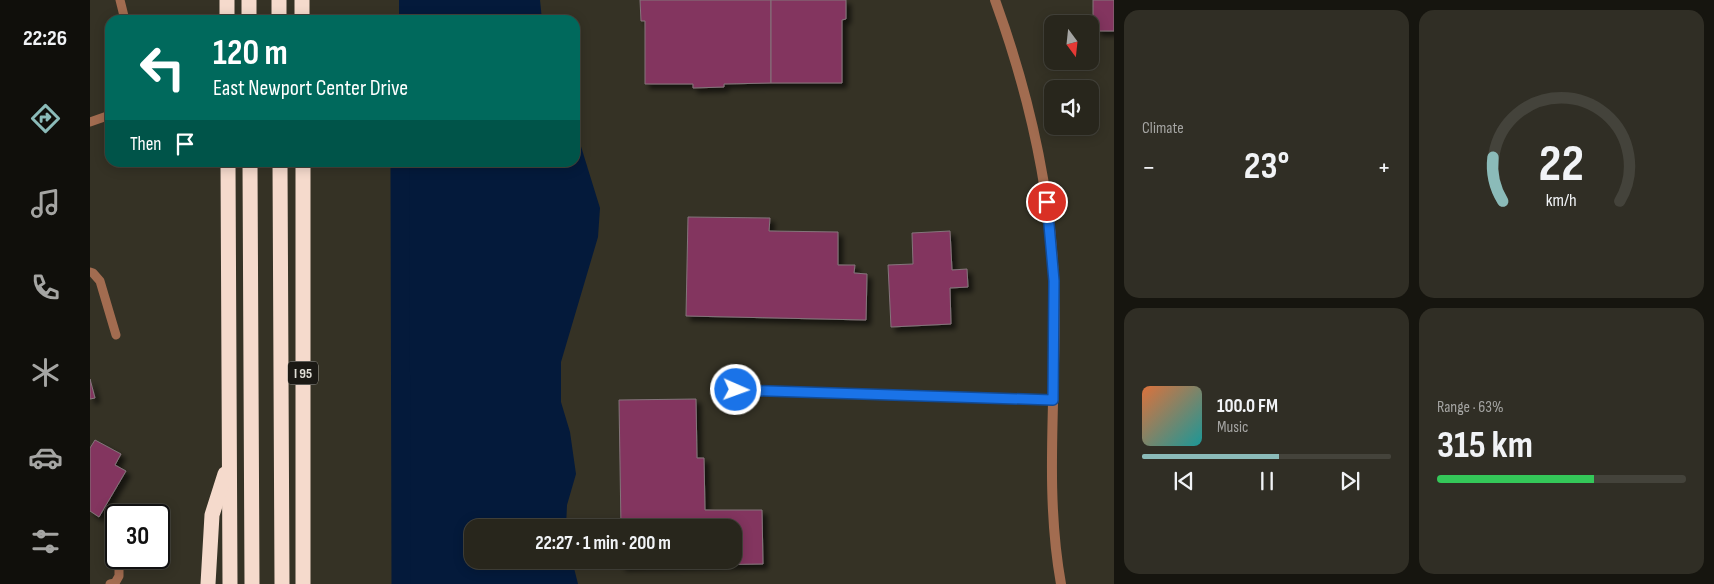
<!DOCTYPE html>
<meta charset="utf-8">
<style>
:root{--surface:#28261c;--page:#302e25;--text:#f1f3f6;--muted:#a5a5a3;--line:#44433b;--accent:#8bbbb9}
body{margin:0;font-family:"Sofia Sans Condensed",sans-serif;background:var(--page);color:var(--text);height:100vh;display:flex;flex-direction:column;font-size:19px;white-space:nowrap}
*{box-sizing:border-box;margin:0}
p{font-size:16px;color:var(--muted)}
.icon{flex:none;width:28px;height:28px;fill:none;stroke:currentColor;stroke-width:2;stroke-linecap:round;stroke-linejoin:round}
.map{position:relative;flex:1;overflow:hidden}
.panel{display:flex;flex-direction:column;gap:10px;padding:10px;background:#16150f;width:600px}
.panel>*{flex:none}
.guide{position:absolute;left:15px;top:15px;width:475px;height:152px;border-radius:15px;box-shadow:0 2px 12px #0003,0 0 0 1px var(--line);background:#00695c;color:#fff;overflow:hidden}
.needle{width:32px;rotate:165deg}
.buttons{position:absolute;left:954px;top:15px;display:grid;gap:10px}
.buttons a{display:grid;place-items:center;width:55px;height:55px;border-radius:10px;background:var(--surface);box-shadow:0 2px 12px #0003,0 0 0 1px var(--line);font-size:25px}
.speed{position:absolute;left:15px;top:504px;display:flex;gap:10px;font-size:25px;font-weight:700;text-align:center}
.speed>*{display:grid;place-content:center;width:65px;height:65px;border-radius:50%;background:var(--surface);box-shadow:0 2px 12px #0003,0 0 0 1px var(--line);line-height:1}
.speed .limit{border:2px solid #111;border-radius:8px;background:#fff;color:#111}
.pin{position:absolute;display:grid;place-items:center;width:42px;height:42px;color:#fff;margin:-21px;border:2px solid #fff;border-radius:50%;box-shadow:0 1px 5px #0007}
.me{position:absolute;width:55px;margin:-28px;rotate:92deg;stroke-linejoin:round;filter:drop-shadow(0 0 4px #0008)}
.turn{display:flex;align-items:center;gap:18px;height:105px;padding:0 25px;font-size:22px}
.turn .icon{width:65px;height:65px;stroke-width:2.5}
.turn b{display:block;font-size:35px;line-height:42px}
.then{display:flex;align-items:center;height:48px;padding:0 25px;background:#0003;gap:10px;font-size:19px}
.big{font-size:38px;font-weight:700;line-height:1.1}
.panel .widget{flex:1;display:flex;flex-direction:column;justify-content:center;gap:8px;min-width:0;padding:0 18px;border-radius:15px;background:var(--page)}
.panel .dial{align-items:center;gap:0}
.dial svg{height:130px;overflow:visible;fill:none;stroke:var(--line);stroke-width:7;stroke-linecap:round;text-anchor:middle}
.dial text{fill:var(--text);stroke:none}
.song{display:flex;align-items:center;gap:15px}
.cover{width:60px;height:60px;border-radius:8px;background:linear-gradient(135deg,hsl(20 70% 55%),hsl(180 70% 35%))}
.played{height:5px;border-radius:2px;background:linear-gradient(90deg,var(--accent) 55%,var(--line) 55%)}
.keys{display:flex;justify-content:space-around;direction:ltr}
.heat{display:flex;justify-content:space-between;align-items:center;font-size:28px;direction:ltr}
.charge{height:8px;border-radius:4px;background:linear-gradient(90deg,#34c759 63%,var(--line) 0)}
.panel .tiles{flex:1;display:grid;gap:10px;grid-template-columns:repeat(2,1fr)}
.trip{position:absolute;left:374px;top:519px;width:278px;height:50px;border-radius:15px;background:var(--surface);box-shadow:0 2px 12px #0003,0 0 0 1px var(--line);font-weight:700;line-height:50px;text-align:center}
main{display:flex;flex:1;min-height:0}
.tabs{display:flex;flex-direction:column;width:90px;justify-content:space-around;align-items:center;background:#100f0b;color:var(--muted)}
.tabs .icon{width:35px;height:35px}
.tabs .on{color:var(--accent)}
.tabs b{font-size:22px;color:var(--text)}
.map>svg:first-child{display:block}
.water{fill:#041a3b}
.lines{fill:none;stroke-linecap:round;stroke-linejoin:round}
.canal{stroke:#041a3b;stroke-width:19}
.building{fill:#83355f;stroke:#84757b;filter:url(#shadow)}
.service{stroke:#a26c50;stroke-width:9}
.minor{stroke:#a26c50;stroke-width:10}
.motorway{stroke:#f5dacc;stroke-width:15}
.route-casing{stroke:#114b97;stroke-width:12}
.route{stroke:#1a73e8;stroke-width:9}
.labels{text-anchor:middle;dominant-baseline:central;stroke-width:4.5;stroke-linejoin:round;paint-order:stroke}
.shield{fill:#1b1914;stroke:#a5a39c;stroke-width:1}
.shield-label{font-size:14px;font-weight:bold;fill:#e0ded6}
</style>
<main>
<nav class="tabs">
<b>22:26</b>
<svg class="icon on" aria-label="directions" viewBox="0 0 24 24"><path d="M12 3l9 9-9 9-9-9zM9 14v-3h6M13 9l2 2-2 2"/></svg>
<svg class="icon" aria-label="music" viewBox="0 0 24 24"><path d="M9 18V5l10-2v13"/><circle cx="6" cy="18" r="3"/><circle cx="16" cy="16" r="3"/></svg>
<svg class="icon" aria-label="phone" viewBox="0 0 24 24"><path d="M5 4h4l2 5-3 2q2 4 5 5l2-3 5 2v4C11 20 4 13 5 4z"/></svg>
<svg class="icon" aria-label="climate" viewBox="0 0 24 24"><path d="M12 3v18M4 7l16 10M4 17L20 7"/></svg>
<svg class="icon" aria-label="car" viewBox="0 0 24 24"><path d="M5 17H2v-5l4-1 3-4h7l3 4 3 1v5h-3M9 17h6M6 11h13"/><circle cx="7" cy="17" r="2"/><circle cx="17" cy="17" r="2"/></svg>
<svg class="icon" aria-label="filters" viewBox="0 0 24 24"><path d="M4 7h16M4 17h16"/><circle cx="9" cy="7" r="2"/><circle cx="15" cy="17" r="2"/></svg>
</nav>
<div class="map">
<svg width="1024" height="584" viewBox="0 0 1024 584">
<defs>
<filter id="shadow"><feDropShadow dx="4.5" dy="4.5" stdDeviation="2.5" flood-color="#0009"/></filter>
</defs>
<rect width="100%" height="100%" fill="#353225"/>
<g class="water">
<polygon points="309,0 450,0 452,20 309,20"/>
<polygon points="485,127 510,208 508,237 471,362 471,402 480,432 486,474 477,505 476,527 382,528 382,560 482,560 488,584 311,584 310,163 485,162"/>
</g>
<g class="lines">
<polyline class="canal" points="310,162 311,584"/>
</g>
<g class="building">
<polygon points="550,0 681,0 681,83 634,84 634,87 603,88 603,84 555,84 555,21 551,21"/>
<polygon points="681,0 756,0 756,19 752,20 752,83 681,83"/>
<polygon points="1003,0 1024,0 1024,31 1007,31 1003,20"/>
<polygon points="598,217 680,218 679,231 748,232 748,265 765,265 764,273 777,274 776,320 596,316"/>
<polygon points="860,231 862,270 877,269 878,287 860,288 861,324 801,327 798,265 823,264 822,233"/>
<polygon points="0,379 5,398 0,399"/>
<polygon points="606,399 607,458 614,458 615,510 672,510 673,564 531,566 531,560 642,560 642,528 531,528 529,400"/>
<polygon points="5,440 31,454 25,465 36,471 9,517 0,511 0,448"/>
</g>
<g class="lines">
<g class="service">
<polyline points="30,0 35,20"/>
<polyline points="0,122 20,115"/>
<polyline points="0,272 3,273 10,281 26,335"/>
<polyline points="20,584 25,583 29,576 29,558"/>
</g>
<g class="minor">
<path d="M905,0C938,91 960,184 964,281C968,382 953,484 971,584"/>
<polyline points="646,390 963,400"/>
</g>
<g class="motorway">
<polyline points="137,0 137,20"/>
<polyline points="159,0 159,20"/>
<polyline points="189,0 189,20"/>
<polyline points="212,0 212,20"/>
<polyline points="138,162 140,584"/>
<polyline points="160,162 162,584"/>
<polyline points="190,162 192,584"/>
<polyline points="213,162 213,584"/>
<polyline points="118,584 122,515 135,474"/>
</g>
</g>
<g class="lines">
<g class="route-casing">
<polyline id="route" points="646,390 963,400 964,281 957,202"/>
</g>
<use href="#route" class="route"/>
</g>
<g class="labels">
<rect class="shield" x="198" y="361.5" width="30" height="23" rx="4"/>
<g class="shield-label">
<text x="213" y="373">I 95</text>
</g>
</g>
</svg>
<div class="buttons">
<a><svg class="needle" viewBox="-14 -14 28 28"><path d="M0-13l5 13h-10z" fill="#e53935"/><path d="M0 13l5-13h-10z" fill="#a5a5a3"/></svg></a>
<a><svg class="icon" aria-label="sound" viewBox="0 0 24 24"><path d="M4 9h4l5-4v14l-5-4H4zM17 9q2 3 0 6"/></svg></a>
</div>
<div class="speed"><div class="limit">30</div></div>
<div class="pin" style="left:957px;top:202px;background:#d93025"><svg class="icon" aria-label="arrive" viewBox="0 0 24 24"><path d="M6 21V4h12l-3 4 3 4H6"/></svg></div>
<svg class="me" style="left:646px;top:390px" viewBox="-20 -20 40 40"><circle r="17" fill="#1a73e8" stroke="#fff" stroke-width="3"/><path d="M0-11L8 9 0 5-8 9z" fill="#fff"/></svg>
<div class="trip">22:27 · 1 min · 200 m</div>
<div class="guide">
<div class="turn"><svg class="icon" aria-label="left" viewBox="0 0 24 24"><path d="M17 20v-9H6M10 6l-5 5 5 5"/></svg><div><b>120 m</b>East Newport Center Drive</div></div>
<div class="then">Then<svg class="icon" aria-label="arrive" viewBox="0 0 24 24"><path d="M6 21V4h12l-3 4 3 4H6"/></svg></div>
</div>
</div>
<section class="panel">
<div class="tiles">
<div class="widget"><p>Climate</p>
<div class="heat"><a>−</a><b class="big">23°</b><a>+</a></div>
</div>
<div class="widget dial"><svg viewBox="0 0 100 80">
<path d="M14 69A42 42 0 1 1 86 69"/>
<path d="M14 69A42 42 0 0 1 8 42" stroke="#8bbbb9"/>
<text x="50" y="56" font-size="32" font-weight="700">22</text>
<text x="50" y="72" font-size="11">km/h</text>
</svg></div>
<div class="widget">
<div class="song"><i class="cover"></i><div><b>100.0 FM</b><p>Music</p></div></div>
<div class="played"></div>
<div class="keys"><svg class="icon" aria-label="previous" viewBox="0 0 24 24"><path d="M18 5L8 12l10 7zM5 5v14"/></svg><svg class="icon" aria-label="pause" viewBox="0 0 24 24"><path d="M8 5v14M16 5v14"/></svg><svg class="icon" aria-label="next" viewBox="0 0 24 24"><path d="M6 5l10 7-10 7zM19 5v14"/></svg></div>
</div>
<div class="widget"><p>Range · 63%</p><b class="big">315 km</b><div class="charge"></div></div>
</div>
</section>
</main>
